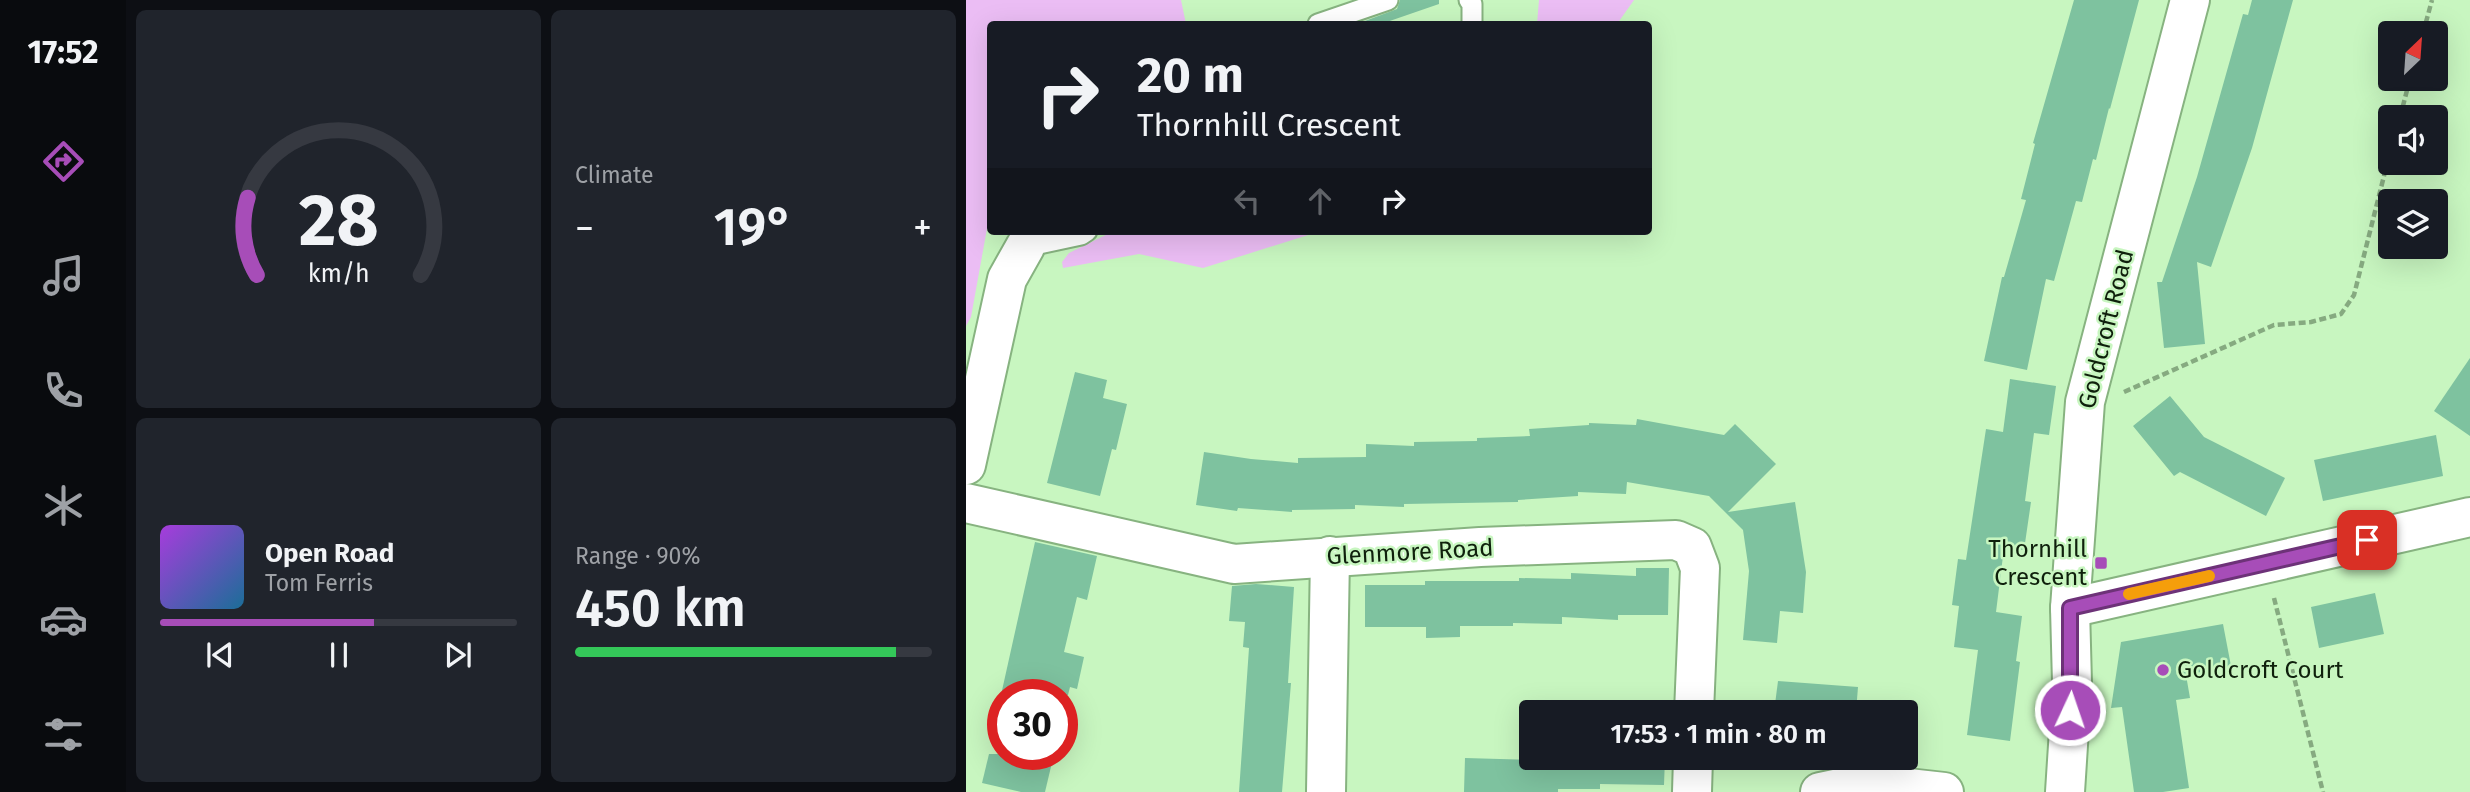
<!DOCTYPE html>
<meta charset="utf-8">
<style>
:root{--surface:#171b24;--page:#20242c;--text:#f1f3f6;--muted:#9ea1a6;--line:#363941;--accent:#a74db8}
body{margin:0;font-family:"Fira Sans",sans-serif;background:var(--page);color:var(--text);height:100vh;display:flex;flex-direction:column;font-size:26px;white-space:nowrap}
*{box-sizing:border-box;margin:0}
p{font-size:23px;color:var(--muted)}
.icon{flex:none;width:38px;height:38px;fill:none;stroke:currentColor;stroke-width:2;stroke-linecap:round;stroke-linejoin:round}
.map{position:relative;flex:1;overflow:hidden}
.drawer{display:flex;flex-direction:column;gap:10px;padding:10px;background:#0d0f14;width:840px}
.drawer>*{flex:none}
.top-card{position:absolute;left:21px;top:21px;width:665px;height:214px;border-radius:7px;box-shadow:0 7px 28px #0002;background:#171b24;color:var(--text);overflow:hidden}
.needle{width:46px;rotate:25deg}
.fabs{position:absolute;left:1412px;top:21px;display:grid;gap:14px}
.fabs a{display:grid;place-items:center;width:70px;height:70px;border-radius:7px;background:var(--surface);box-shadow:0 7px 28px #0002;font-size:35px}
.speed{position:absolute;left:21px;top:679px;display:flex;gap:14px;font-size:35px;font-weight:700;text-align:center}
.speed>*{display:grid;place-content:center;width:91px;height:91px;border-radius:50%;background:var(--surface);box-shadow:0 7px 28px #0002;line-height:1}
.speed .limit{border:10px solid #d22;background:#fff;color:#111}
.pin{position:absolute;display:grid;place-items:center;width:60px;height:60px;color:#fff;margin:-30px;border-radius:14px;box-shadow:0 4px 10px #0006}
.me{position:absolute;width:77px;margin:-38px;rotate:3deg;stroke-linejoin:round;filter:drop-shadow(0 0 5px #0008)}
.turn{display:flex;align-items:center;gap:24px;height:147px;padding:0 35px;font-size:32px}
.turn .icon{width:91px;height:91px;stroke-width:2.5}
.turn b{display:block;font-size:49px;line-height:60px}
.lanes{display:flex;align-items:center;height:66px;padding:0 35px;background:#0003;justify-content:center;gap:35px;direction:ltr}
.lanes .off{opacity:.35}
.big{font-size:52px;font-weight:600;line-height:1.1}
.drawer .widget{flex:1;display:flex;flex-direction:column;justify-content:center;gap:10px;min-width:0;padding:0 24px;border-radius:10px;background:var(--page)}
.drawer .dial{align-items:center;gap:0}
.dial svg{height:182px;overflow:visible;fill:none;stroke:var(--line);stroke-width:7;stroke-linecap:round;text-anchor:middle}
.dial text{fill:var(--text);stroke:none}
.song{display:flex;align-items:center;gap:21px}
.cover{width:84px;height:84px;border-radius:10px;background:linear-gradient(135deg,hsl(280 70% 55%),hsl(200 70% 35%))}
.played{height:7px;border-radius:4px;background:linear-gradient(90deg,var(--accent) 60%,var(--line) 60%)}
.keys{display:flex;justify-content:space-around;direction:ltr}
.heat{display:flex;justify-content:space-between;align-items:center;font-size:38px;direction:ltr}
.charge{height:10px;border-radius:5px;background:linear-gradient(90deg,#34c759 90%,var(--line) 0)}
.drawer .tiles{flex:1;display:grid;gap:10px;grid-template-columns:repeat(2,1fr)}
.trip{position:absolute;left:553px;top:700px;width:399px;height:70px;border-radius:7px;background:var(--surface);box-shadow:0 7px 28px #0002;font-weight:600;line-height:70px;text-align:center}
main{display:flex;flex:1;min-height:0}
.dock{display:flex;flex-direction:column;width:126px;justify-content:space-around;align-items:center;background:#090b0e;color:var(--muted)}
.dock .icon{width:49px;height:49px}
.dock .selected{color:var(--accent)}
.dock b{font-size:32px;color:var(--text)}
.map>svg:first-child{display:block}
.green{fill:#ebbdf4}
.building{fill:#7ec29f}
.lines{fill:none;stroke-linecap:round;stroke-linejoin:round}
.service-casing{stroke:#87b380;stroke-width:23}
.minor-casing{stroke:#87b380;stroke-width:42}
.path{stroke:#86aa80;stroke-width:4.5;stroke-dasharray:7 3.5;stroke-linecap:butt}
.service{stroke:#fff;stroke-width:19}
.minor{stroke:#fff;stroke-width:38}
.route-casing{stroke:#6d3278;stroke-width:18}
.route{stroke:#a74db8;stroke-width:12}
.slow{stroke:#f59e0b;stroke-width:12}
.poi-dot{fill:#a74db8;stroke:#c8f6c0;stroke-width:2.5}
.labels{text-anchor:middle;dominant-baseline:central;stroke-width:5;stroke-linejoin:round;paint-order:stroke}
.street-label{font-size:24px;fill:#0f200c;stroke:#c8f6c0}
.poi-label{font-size:24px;fill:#0f200c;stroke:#c8f6c0;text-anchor:end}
</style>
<main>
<nav class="dock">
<b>17:52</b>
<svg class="icon selected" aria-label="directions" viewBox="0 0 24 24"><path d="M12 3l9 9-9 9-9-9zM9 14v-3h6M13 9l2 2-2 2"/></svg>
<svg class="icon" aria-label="music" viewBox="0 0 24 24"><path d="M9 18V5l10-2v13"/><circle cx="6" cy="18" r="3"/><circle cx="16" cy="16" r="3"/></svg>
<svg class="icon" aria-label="phone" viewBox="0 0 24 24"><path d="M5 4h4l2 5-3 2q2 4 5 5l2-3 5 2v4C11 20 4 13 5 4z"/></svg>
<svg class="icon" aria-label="climate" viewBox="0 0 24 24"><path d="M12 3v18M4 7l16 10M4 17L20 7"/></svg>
<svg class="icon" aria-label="car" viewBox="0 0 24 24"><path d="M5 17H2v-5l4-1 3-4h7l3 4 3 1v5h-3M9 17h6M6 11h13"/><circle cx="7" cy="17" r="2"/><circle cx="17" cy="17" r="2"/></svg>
<svg class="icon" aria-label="filters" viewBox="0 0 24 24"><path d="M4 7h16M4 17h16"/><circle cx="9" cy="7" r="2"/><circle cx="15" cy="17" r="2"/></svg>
</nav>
<section class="drawer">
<div class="tiles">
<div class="widget dial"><svg viewBox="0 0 100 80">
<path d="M14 69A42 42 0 1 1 86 69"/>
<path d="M14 69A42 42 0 0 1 10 35" stroke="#a74db8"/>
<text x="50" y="56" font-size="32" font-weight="700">28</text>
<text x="50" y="72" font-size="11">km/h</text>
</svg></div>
<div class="widget"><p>Climate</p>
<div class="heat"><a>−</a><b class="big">19°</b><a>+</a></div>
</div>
<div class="widget">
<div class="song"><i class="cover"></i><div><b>Open Road</b><p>Tom Ferris</p></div></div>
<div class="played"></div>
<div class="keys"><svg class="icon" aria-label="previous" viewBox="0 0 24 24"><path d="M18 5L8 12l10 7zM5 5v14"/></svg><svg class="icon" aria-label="pause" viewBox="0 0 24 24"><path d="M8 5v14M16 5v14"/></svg><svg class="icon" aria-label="next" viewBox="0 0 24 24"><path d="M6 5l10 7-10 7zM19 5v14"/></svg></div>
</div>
<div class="widget"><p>Range · 90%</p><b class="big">450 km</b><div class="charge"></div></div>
</div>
</section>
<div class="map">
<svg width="1504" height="792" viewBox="0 0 1504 792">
<rect width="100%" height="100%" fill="#c8f6c0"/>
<g class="green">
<polygon points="0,0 215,0 220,24 24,24 24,212 5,317 0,326"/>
<polygon points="573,0 668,0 651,24 571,24"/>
<polygon points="148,231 355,231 237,268 173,254 97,268 96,262 103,253"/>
</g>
<g class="building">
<polygon points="434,0 473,0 473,4 415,24 400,24 399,21 431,9"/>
<polygon points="1108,0 1173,0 1144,109 1143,108 1130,160 1127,159 1116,202 1110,201 1088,281 1080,279 1061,370 1018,361 1036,277 1038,277 1060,200 1055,199 1069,144 1067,143"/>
<polygon points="1286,0 1327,0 1286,148 1245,267 1231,262 1239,344 1198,348 1191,282 1196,282 1231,177 1277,14 1282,15"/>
<polygon points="1504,358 1504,436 1468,411"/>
<polygon points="109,372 141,380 137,398 161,404 150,450 146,449 134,496 81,483"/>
<polygon points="1044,379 1090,386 1083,435 1068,433 1059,501 1065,502 1058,550 1038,548 1030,612 1056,616 1050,661 1054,662 1044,741 1001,735 1012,650 988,647 993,606 986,605 992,559 1000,560 1020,429 1037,432"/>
<polygon points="1204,396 1238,437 1319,478 1300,516 1214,472 1208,476 1167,426"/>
<polygon points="671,419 758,435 769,424 810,464 762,512 829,502 840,572 837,613 814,611 811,643 777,640 783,571 777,530 743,496 661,482 660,494 612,492 612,496 552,500 552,502 438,504 438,507 389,505 389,509 326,510 326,512 272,508 271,511 230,505 238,452 285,459 332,463 332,458 400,457 400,444 448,446 448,442 511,441 511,438 564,436 563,429 623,425 623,423 670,425"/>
<polygon points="1470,435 1477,476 1357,501 1348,460"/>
<polygon points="69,542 131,556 121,600 111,597 98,652 118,657 111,689 104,687 102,695 35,695"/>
<polygon points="670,568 703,568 702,615 652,615 652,620 596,617 596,624 547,623 547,626 494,626 494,637 460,638 460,627 399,627 399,585 459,585 459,581 553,581 553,578 605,579 605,573 670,576"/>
<polygon points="290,584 328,587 322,683 325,683 316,792 273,792 283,648 277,647 279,622 263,621 266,586"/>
<polygon points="1409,593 1418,634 1353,648 1345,607"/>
<polygon points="1257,624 1265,666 1220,675 1224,698 1210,700 1223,788 1197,792 1168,792 1156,707 1145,708 1155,642"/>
<polygon points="812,681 892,687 890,712 808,712"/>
<polygon points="23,754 88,754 79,792 55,792 16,783"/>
<polygon points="499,758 600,761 600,758 699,758 698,785 634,784 634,789 592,789 592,792 498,792"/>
</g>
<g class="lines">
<g class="service-casing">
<g id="service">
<polyline points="503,0 506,4 506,24"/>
<polyline points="352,24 422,0"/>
<polyline points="59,247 115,235 121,231"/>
</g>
</g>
<g class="minor-casing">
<g id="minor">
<polyline points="0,465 41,279 59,247"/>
<polyline points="0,503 268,564 514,547 710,540 726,547 734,568 728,712"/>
<polyline points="1104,608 1504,517"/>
<polyline points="360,792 364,556"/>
<polyline points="726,792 727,758"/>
<polyline points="854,792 897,783 978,792"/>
<polyline points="1099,792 1106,683 1104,608 1119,402 1224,0"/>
</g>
</g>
<g class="path">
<polyline points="1457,33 1466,0"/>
<polyline points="1434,117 1444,79"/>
<polyline points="1158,392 1308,325 1345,322 1375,314 1388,295 1424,152"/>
<polyline points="1308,598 1357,792"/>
</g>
<use href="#service" class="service"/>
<use href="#minor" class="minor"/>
</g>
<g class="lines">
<g class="route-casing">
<polyline id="route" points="1104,710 1104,608 1401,540"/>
</g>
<use href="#route" class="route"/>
<polyline class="slow" points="1163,594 1243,576"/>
</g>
<g class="poi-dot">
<rect x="1128" y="556" width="14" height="14" rx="3.5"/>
<circle cx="1197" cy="670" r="7"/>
</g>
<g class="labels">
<g class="street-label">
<text transform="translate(1140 329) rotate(-76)">Goldcroft Road</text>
<text transform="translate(444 552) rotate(-3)">Glenmore Road</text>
</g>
<g class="poi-label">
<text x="1121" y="549">Thornhill<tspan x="1121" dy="28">Crescent</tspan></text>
<text x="1211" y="670" text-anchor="start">Goldcroft Court</text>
</g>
</g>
</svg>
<div class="fabs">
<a><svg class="needle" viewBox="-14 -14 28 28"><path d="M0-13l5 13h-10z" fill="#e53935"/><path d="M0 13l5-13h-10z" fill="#9ea1a6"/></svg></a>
<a><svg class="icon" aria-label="sound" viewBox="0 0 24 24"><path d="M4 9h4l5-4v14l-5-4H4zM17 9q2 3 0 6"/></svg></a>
<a><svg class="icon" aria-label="layers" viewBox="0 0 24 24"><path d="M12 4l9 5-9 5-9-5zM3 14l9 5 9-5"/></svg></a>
</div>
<div class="speed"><div class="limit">30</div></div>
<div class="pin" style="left:1401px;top:540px;background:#d93025"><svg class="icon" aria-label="arrive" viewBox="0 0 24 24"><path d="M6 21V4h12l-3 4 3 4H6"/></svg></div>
<svg class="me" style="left:1104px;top:710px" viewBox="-20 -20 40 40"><circle r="17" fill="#a74db8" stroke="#fff" stroke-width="3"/><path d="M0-11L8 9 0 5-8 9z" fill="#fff"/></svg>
<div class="trip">17:53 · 1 min · 80 m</div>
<div class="top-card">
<div class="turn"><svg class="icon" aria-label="right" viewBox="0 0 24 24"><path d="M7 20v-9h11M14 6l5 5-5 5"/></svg><div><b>20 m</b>Thornhill Crescent</div></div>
<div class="lanes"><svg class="icon off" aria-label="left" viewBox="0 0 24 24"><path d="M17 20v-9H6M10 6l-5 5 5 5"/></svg><svg class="icon off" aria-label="ahead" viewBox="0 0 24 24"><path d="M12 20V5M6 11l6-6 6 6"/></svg><svg class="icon" aria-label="right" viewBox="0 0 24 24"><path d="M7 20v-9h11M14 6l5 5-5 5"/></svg></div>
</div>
</div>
</main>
